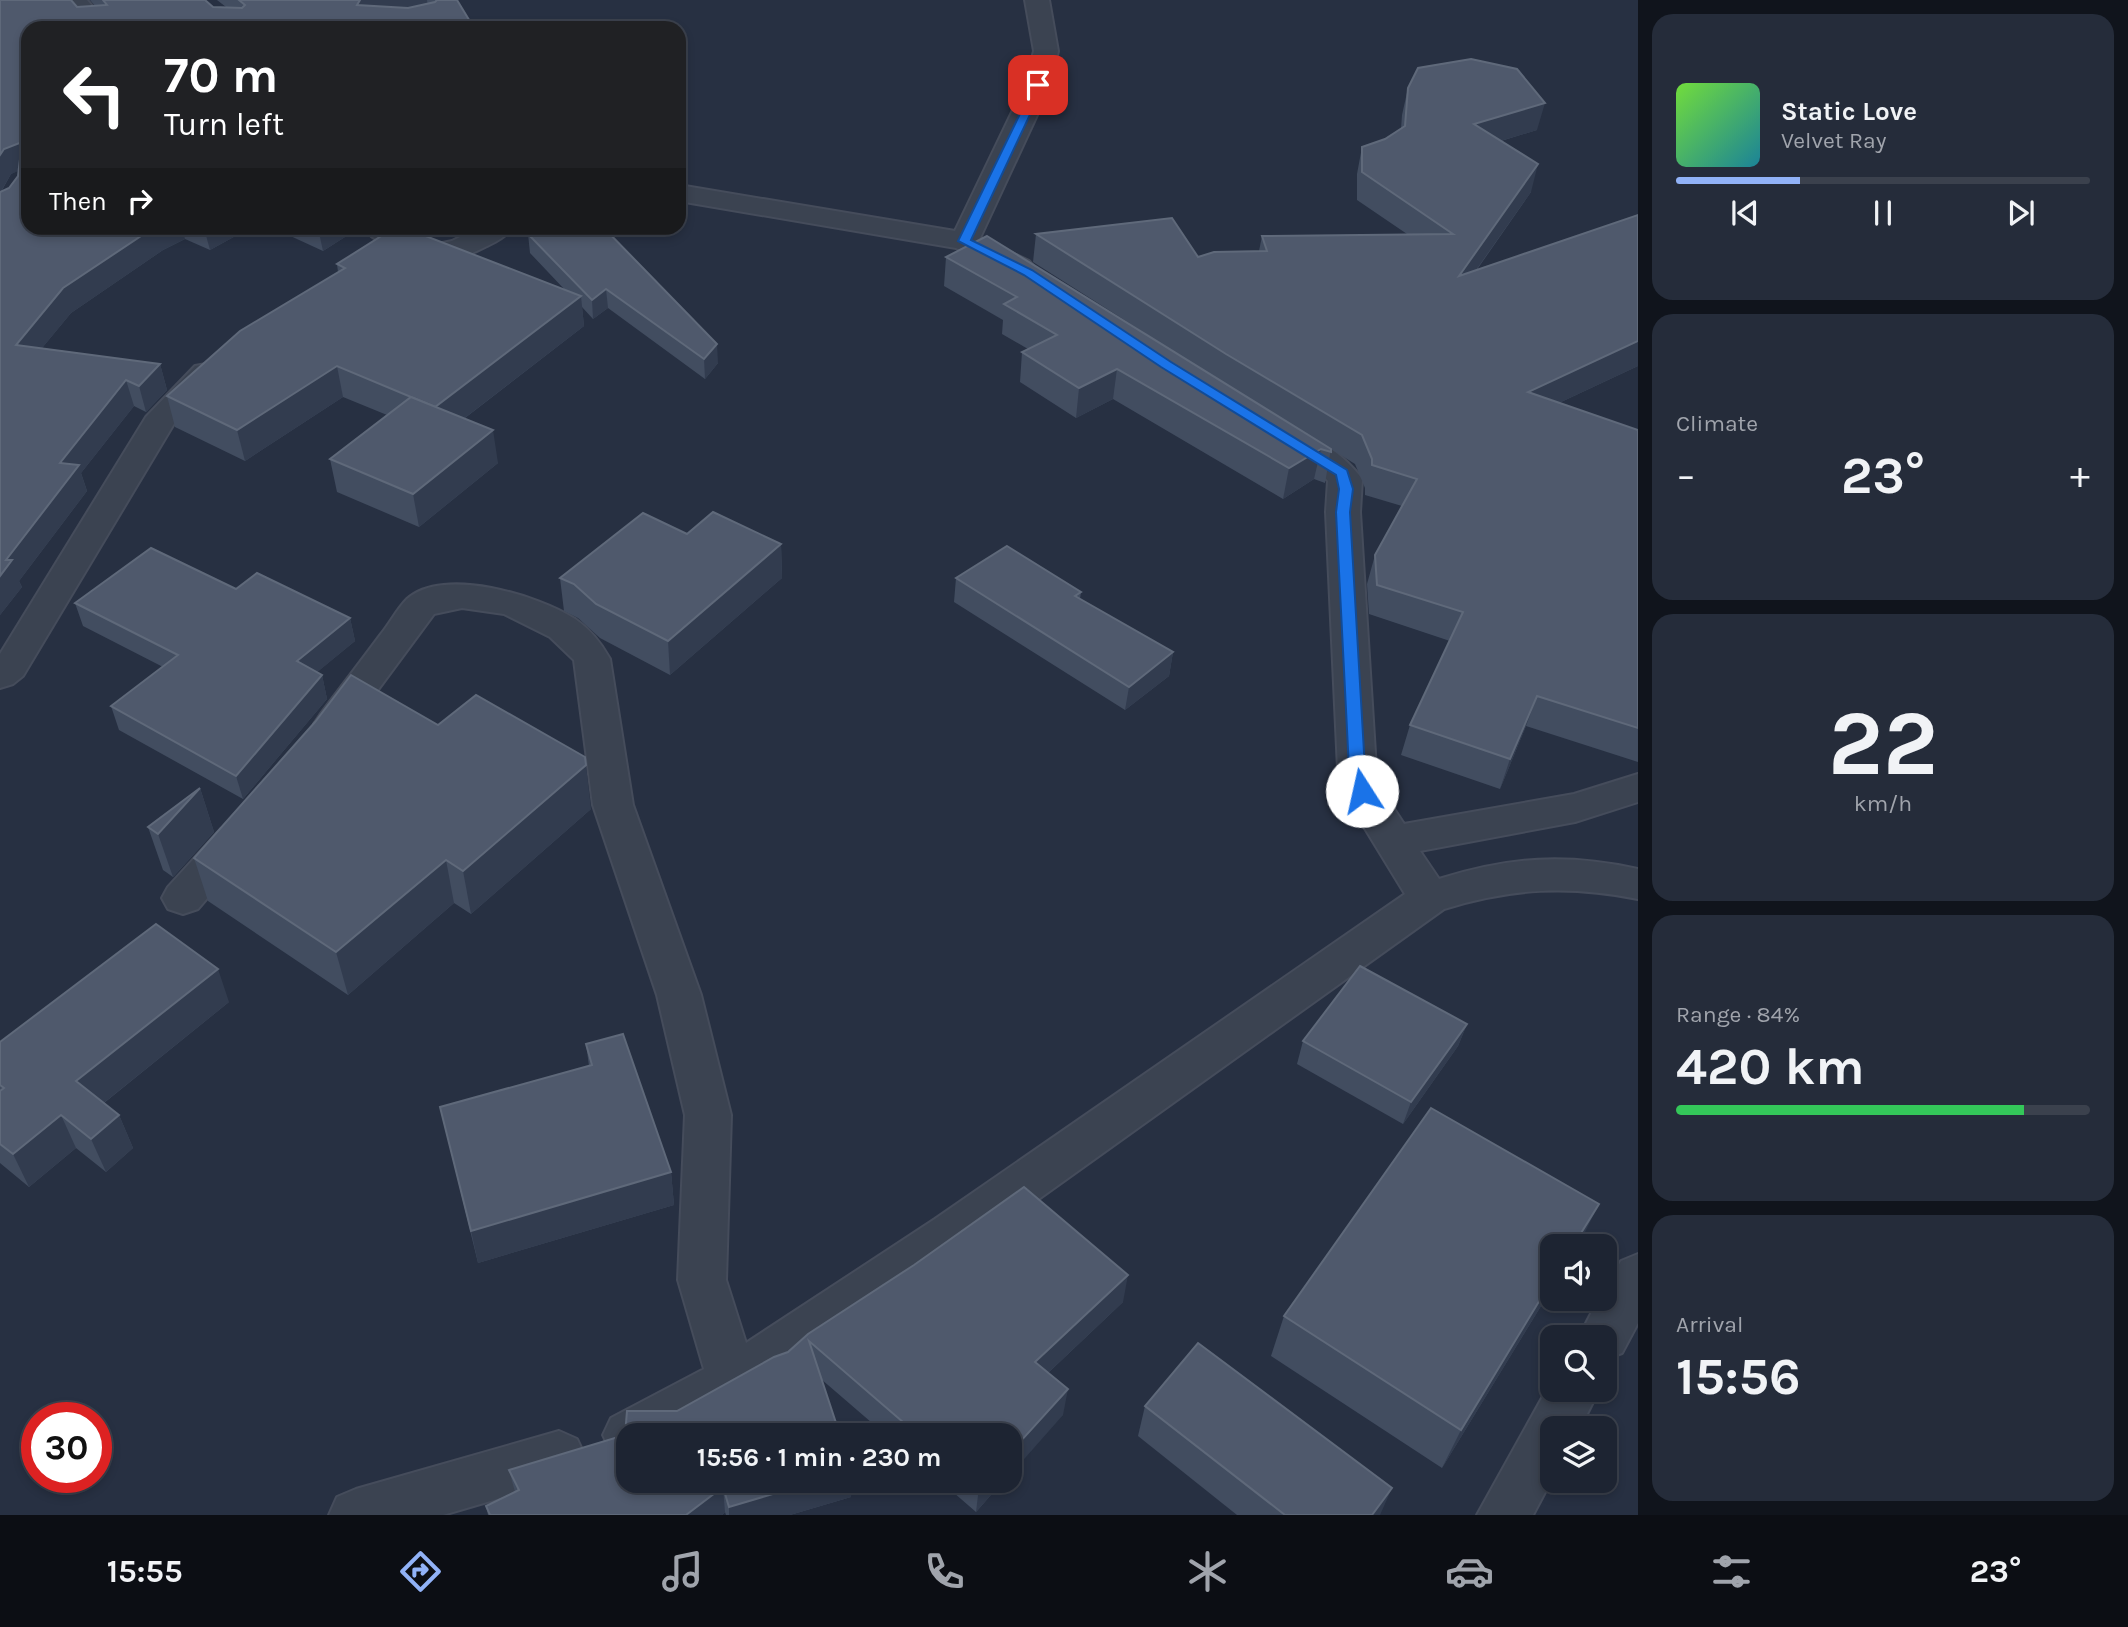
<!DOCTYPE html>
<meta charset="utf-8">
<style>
:root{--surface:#1d2432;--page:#252c3a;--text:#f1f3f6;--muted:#a0a4ac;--line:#3b414d;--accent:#91b2f7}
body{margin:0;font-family:Karla,sans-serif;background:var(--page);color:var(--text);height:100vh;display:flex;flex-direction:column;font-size:26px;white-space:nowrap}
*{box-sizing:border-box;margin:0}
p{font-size:23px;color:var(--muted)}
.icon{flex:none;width:38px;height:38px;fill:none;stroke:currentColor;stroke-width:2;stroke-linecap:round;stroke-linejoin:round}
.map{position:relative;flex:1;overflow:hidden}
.drawer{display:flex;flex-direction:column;gap:14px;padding:14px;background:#10141c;width:490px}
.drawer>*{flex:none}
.top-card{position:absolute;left:21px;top:21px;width:665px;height:214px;border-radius:21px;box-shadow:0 4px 10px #0003,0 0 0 2px var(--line);background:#202124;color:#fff;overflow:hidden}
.controls{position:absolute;left:1540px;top:1234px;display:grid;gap:14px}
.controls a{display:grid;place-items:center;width:77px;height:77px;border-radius:14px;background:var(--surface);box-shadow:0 4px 10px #0003,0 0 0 2px var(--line);font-size:35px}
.speed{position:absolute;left:21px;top:1402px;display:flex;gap:14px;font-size:35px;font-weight:700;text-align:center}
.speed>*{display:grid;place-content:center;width:91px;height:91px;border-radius:50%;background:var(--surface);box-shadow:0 4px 10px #0003,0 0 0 2px var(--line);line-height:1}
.speed .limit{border:10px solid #d22;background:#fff;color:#111}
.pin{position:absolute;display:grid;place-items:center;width:60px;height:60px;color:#fff;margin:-30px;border-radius:14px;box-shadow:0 4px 10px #0006}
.me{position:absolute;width:77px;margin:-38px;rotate:350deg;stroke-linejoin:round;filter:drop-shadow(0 0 5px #0008)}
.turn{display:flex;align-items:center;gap:24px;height:147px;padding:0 28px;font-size:32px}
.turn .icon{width:91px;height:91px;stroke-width:2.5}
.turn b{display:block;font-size:49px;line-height:60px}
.then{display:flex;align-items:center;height:66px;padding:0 28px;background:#0003;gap:14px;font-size:26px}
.big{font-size:52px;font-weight:700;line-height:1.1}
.drawer .card{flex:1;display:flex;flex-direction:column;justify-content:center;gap:10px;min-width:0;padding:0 24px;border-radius:21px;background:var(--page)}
.drawer .dial{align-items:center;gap:0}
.dial b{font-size:91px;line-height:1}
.song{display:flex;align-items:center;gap:21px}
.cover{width:84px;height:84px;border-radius:10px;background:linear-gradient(135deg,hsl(100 70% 55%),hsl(190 70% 35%))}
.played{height:7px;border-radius:4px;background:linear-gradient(90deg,var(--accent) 30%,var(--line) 30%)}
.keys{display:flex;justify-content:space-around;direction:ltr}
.heat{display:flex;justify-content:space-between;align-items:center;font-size:38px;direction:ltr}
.charge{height:10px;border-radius:5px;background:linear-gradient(90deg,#34c759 84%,var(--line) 0)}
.trip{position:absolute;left:616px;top:1423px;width:406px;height:70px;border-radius:21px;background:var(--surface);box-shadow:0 4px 10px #0003,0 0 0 2px var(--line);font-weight:700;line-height:70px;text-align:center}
.dock{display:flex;height:112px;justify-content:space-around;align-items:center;background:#0c0e14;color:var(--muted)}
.dock .icon{width:49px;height:49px}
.dock .on{color:var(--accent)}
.dock b{font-size:32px;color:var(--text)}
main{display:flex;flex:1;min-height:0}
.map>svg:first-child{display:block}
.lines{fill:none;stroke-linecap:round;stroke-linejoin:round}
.street-casing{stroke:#454c5b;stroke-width:4}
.street{fill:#3b4351;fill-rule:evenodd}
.wall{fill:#424d60;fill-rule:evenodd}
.shaded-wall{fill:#323c4f}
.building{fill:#4f596c;stroke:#5f697a;stroke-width:2}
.route{fill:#1a73e8;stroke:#114b97;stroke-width:2}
</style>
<main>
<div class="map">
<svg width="1638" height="1515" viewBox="0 0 1638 1515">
<rect width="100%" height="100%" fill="#273042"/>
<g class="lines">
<g class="street-casing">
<g id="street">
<polygon points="62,0 87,0 110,28 85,28"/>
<polygon points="1025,0 1049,0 1058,51 1051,85 980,238 1029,261 1034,267 1029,273 1019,276 1009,273 956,248 679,201 679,185 955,231 1025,85 1034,51"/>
<path d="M363,228H398L438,244L452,241L478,228H512C506,237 495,242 485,247C451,265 424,262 390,246C380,241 369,237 363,228Z"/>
<polygon points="206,364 217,366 222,373 175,422 23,676 13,684 0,688 0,654 146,417 195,366"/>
<path d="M1285,427C1313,434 1345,455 1362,479L1360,512L1376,769L1381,789L1404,824L1574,794L1638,774V802L1575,822L1420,851L1439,879C1510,857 1565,853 1638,869V899C1570,885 1510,888 1444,909L969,1249L750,1397L679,1435H628V1459L611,1452L603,1435L611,1418L704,1369L678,1280L685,1115L657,995L593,805L574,660L550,637L504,614L462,608L434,614L346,733L333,737L320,733L314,724L320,715C340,688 361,661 381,634C390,623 397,609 407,599C443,566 540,596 575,619C591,630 601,643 610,659L633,805L701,995L731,1115L726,1280L746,1343L935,1219L1405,894L1342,791L1338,769L1326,512L1328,481L1320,472L1274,444L1269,437L1274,430Z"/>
<polygon points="235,824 249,829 255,839 249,849 198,909 183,914 168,909 162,898 168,887 221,829"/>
<polygon points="1638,1254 1638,1323 1622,1353 1605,1359 1605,1337 1579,1337 1599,1298 1605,1298 1605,1289 1621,1261"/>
<polygon points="1552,1380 1552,1390 1599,1390 1580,1428 1552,1428 1552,1479 1533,1515 1477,1515"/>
<polygon points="559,1431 577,1439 585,1456 577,1473 559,1481 443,1515 329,1515 337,1497 356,1489"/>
</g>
</g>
<use href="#street" class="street"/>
</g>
<g class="wall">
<path d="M0,0L77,7L95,6L90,0H205L213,7H226L217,0H457L28,228H250L210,250L185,239L163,250L71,313L42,348L160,364L167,390L146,412L134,406L81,473L87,491L19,581L22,587L0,615ZM19,170L18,176L9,188L1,192L11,174Z"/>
<polygon points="1408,88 1537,130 1501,141 1531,192 1476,271 1638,215 1638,366 1559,403 1638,430 1638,762 1526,726 1500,789 1401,755 1410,725 1450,641 1369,614 1367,584 1375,555 1402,506 1365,495 1365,488 1355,464 1331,449 1325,483 1314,479 1283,499 1113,399 1076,418 1020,382 1022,352 1028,349 1002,334 1003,320 944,286 946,257 1145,333 1033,262 1036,234 1198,257 1259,251 1262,236 1407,234 1357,200 1357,174 1362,147 1385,139 1401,129 1402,115"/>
<polygon points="273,228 359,228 323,251"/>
<polygon points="528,234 718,363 705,379 608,308 593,319 582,307 584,326 465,418 498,463 419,527 337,492 330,459 387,415 343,397 245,461 175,427 167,396 338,272 337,264 566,291 530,253"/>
<polygon points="781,544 782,578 670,675 600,638 578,618 564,611 560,578"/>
<polygon points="956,578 1081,592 1080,599 1173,652 1169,676 1125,710 954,602"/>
<polygon points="236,589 350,618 355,641 317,672 322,675 327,699 243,799 119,730 111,706 163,667 83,626 75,603"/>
<polygon points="200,788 214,832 173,877 163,870 148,827"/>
<polygon points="591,809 471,914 454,903 348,995 208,901 194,858"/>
<polygon points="229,1002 104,1103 119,1115 133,1148 106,1172 76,1148 29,1187 0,1163 0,1042"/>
<polygon points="1467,1024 1458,1046 1403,1124 1297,1064 1303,1041"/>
<polygon points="586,1044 671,1172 674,1205 478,1263 440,1107 589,1066"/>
<polygon points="1552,1246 1552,1288 1442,1468 1271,1356 1284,1316"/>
<polygon points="1123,1302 1048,1373 1063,1415 1010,1435 886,1435 821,1379 628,1480 852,1480 851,1497 790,1515 726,1515 725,1512 722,1515 488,1515 486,1506 515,1492 509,1470 625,1435 677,1411 788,1352 808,1334"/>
<polygon points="1145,1406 1380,1515 1237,1515 1138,1436"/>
<polygon points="939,1480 1004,1480 976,1512"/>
</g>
<g class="shaded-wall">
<polygon points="360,0 427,0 428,7 365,20 357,5"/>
<polygon points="1545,103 1537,130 1467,151 1474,124"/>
<polygon points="22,142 28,167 11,174 0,193 0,155 4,149"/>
<polygon points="1538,164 1531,192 1452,304 1459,276"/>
<polygon points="153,228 182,228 185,239 163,250 71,313 24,370 16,345 63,288"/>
<polygon points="204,228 250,228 210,250"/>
<polygon points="318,228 359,228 323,251"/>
<polygon points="606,289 608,308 593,319 592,300"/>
<polygon points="581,296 584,326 440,437 435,407"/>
<polygon points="1638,341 1638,366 1520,421 1528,392"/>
<polygon points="717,344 718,363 705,379 704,359"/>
<polygon points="160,364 167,390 146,412 139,386"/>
<polygon points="337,366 343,397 245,461 237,430"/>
<polygon points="1117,369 1113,399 1076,418 1079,388"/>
<polygon points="126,380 134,406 81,473 87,491 19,581 22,587 0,615 0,576 6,560 60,463"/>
<polygon points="493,430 498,463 419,527 413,494"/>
<polygon points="1321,449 1314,479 1283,499 1289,468"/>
<polygon points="781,544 782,578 670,675 668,641"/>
<polygon points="350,618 355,641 303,684 297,661"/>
<polygon points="1173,652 1169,676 1125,710 1129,687"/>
<polygon points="322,675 327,699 243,799 236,776"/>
<polygon points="1537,696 1526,726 1500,789 1510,759"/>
<polygon points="586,765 591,809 471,914 463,871"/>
<polygon points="200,788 214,832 173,877 158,834"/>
<polygon points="446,860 454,903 348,995 336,952"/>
<polygon points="218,969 229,1002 90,1114 76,1081"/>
<polygon points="1467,1024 1458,1046 1403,1124 1411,1102"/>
<polygon points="61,1115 76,1148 29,1187 13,1154"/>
<polygon points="119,1115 133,1148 106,1172 91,1139"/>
<polygon points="671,1172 674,1205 478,1263 471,1231"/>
<polygon points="1599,1204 1578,1246 1573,1246"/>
<polygon points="1128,1275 1123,1302 1031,1389 1035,1362"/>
<polygon points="1552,1280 1552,1288 1442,1468 1461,1430"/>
<polygon points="1068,1389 1063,1415 1010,1475 1010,1453"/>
<polygon points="820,1480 852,1480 851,1497 790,1515 729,1515 729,1507"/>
<polygon points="985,1480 1004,1480 976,1512 979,1487"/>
<polygon points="723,1487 725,1512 722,1515 686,1515"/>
<polygon points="1392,1488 1380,1515 1372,1515"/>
</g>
<g class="building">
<polygon points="0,0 71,0 77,7 107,5 103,0 205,0 213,7 242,8 245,5 239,0 360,0 357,5 408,8 435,2 437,0 457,0 474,28 28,28 28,228 153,228 63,288 16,345 160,364 139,386 126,380 60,463 79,465 6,560 12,560 0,576 0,192 9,188 18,176 22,142 4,149 0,155"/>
<polygon points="1471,59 1517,69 1545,103 1474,124 1538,164 1459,276 1638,215 1638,341 1528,392 1638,430 1638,728 1537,696 1510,759 1410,725 1463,612 1377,585 1375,555 1417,479 1372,465 1372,459 1362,435 1226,354 1036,234 1172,218 1198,257 1214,252 1267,251 1262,236 1453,234 1362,172 1362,147 1385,139 1405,126 1408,88 1418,68"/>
<polygon points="394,228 405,228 581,296 435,407 337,366 237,430 167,396 240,331 345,268 337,264"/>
<polygon points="550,228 604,228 717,344 704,359 606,289 592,300 528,234"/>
<polygon points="987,236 1331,449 1331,452 1321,449 1289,468 1117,369 1079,388 1022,352 1057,335 1004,304 1017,297 946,257"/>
<polygon points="411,397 493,430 413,494 330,459"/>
<polygon points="713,512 781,544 668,641 596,604 574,584 560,578 643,513 687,534"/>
<polygon points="1007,546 1081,592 1075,596 1173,652 1129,687 956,578"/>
<polygon points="151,548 236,589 257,573 350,618 297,661 322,675 236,776 111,706 178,655 75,603"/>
<polygon points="351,675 438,725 476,695 585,757 586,765 463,871 446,860 336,952 194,858 315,722"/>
<polygon points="200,788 158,834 148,827"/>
<polygon points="156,924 218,969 76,1081 119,1115 91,1139 61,1115 13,1154 0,1144 0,1091 4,1088 0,1085 0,1042"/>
<polygon points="1360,966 1467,1024 1411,1102 1303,1041"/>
<polygon points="623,1034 671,1172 471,1231 440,1107 592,1065 586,1044"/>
<polygon points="1431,1108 1599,1204 1573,1246 1552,1246 1552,1280 1461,1430 1284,1316"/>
<polygon points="1024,1187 1128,1275 1035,1362 1068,1389 1010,1453 1010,1435 918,1435 809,1341 840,1435 628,1435 628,1480 820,1480 729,1507 723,1487 686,1515 490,1515 486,1506 519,1490 509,1470 625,1435 627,1411 677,1411 774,1357 788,1352 808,1334 914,1265"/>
<polygon points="1198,1343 1392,1488 1372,1515 1285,1515 1145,1406"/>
<polygon points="972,1480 985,1480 979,1487"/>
</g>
<polygon class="route" points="1035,83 1044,85 971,240 1032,270 1171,362 1347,470 1353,489 1350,512 1365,769 1370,791 1368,795 1356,795 1349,769 1336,512 1339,489 1336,475 1161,367 1024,275 958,241"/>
</svg>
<div class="controls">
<a><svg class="icon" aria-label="sound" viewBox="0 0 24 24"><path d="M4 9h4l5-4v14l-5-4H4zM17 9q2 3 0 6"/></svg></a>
<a><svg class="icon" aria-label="search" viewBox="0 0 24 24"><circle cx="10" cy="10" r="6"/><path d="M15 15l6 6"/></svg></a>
<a><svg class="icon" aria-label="layers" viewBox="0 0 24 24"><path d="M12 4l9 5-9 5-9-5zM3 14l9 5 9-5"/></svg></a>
</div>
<div class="speed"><div class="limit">30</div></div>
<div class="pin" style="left:1038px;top:85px;background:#d93025"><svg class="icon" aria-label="arrive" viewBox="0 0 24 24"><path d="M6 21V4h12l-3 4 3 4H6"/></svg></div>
<svg class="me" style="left:1362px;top:791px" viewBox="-20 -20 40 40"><circle r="19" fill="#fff"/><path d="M0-13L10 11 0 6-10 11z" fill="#1a73e8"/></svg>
<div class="trip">15:56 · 1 min · 230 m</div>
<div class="top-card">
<div class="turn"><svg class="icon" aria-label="left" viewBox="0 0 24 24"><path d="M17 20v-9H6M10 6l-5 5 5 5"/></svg><div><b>70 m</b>Turn left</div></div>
<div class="then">Then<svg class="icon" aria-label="right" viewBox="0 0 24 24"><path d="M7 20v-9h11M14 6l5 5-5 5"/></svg></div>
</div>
</div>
<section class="drawer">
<div class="card">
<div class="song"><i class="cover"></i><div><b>Static Love</b><p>Velvet Ray</p></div></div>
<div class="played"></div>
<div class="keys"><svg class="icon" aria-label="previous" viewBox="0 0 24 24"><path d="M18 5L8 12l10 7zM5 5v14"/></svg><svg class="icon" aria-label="pause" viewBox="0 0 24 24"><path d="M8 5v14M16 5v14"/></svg><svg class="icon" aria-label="next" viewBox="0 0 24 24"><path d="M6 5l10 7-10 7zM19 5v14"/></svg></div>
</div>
<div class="card"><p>Climate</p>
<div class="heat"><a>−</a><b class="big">23°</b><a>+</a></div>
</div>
<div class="card dial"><b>22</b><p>km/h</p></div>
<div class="card"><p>Range · 84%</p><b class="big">420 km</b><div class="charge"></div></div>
<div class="card"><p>Arrival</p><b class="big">15:56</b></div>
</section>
</main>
<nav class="dock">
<b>15:55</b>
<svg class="icon on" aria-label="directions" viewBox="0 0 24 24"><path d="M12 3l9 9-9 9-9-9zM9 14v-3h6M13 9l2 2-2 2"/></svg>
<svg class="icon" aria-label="music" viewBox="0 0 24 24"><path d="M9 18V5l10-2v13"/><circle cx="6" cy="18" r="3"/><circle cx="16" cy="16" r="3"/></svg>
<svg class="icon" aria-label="phone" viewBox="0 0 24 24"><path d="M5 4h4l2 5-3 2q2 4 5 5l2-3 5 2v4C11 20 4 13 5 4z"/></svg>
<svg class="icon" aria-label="climate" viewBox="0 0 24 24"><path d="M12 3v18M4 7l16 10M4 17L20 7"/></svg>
<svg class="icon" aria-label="car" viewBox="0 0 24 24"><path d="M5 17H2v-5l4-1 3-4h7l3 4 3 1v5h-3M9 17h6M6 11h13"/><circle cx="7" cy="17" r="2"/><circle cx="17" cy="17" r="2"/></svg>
<svg class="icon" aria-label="filters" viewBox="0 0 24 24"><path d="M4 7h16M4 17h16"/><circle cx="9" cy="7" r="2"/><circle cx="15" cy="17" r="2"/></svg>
<b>23°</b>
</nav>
